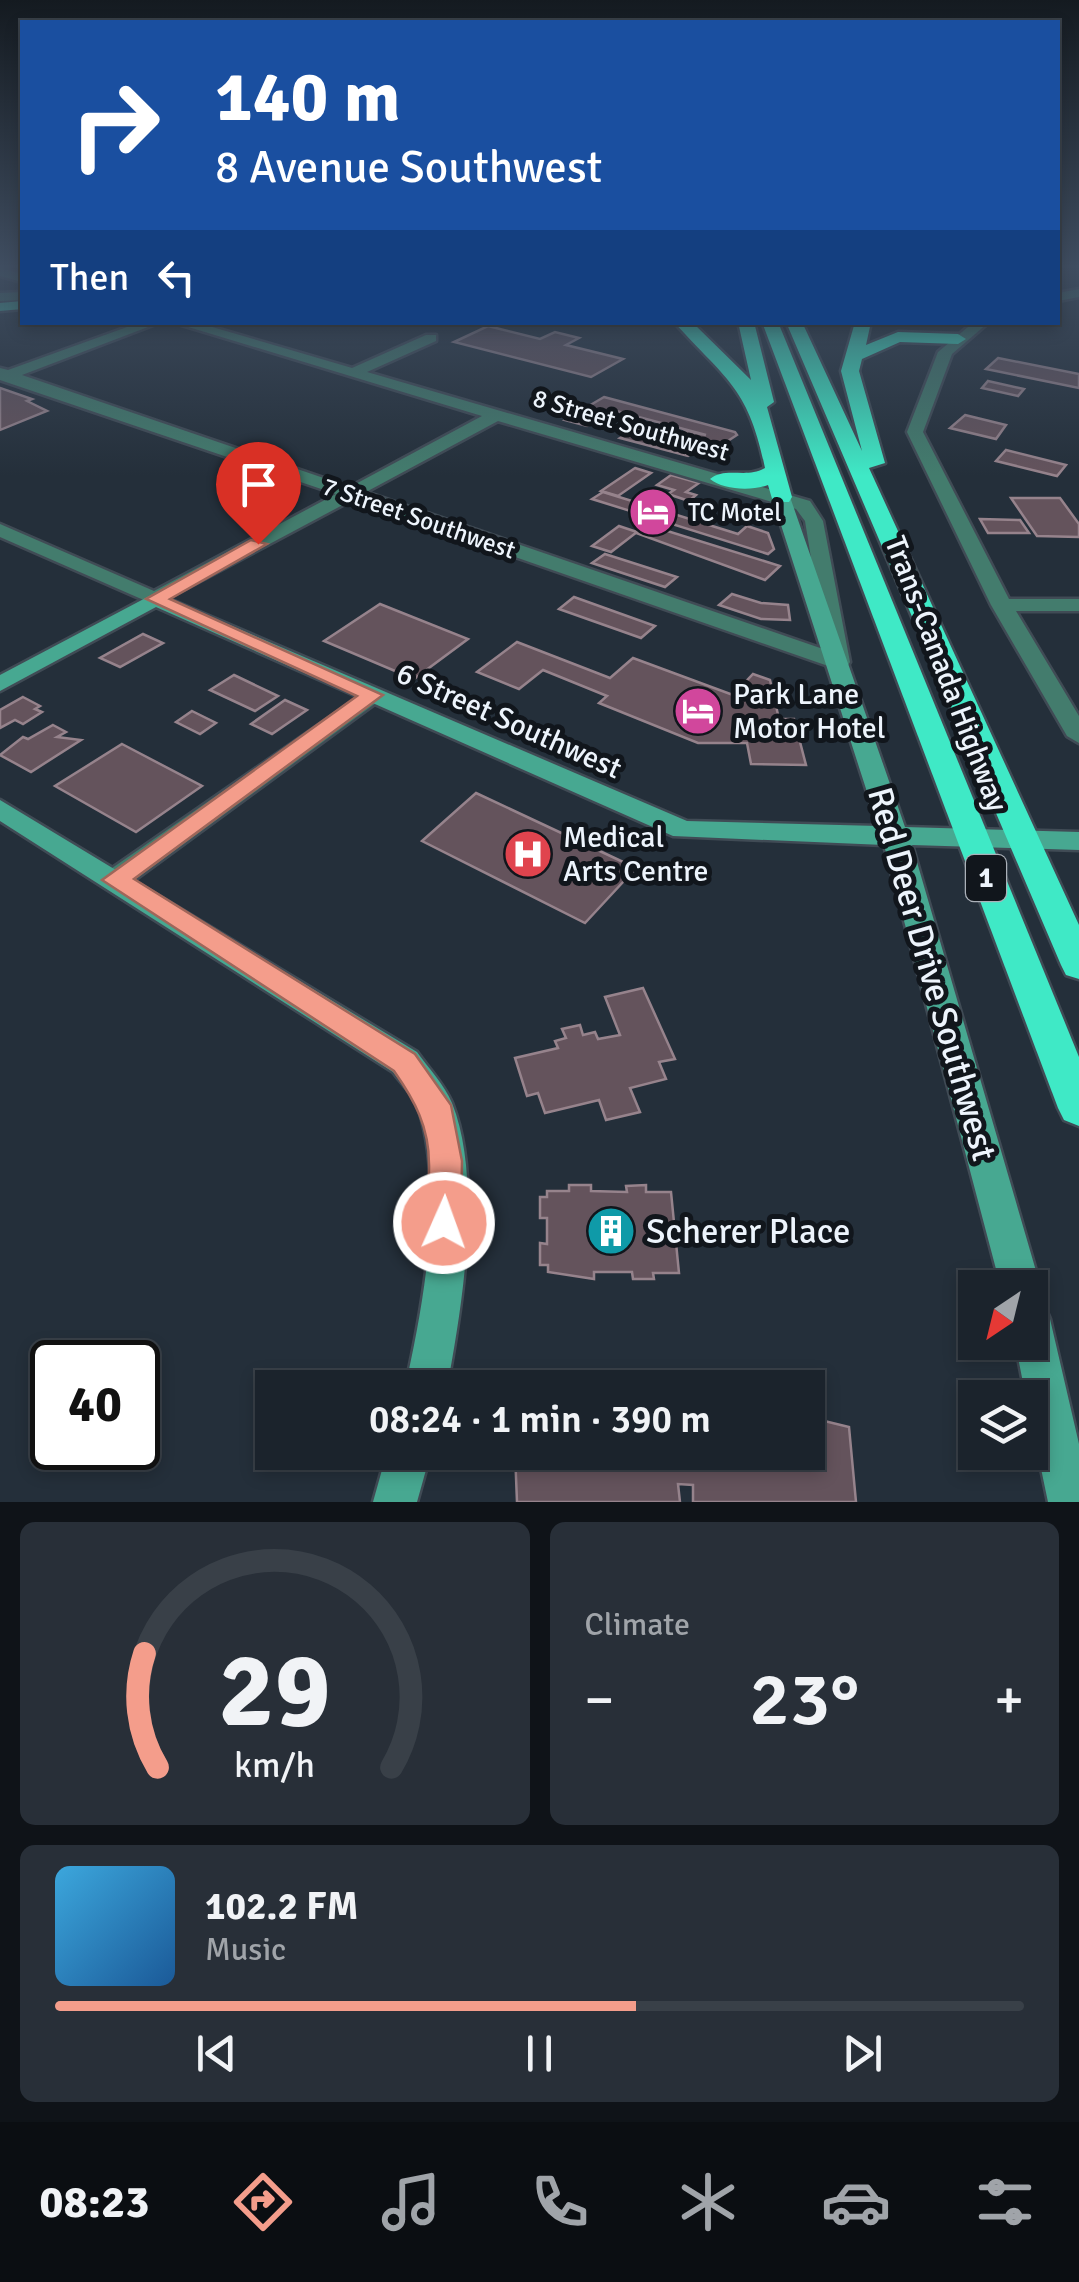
<!DOCTYPE html>
<meta charset="utf-8">
<style>
:root{--surface:#1b232c;--page:#282f38;--text:#f1f3f6;--muted:#a0a4a9;--line:#394048;--accent:#f49d8b}
body{margin:0;font-family:Signika,sans-serif;background:var(--page);color:var(--text);height:100vh;display:flex;flex-direction:column;font-size:38px;white-space:nowrap}
*{box-sizing:border-box;margin:0}
p{font-size:32px;color:var(--muted)}
.icon{flex:none;width:55px;height:55px;fill:none;stroke:currentColor;stroke-width:2;stroke-linecap:round;stroke-linejoin:round}
.map{position:relative;height:1502px;overflow:hidden}
.panel{display:flex;flex-direction:column;gap:20px;padding:20px;background:#0f1318;flex:1}
.panel>*{flex:none}
.hud{position:absolute;left:20px;top:20px;width:1040px;height:305px;border-radius:0px;box-shadow:0 5px 15px #0003,0 0 0 2px var(--line);background:#1a4fa0;color:#fff;overflow:hidden}
.needle{width:65px;rotate:215deg}
.fabs{position:absolute;left:958px;top:1270px;display:grid;gap:20px}
.fabs a{display:grid;place-items:center;width:90px;height:90px;border-radius:0px;background:var(--surface);box-shadow:0 5px 15px #0003,0 0 0 2px var(--line);font-size:50px}
.speed{position:absolute;left:30px;top:1340px;display:flex;gap:20px;font-size:50px;font-weight:700;text-align:center}
.speed>*{display:grid;place-content:center;width:130px;height:130px;border-radius:50%;background:var(--surface);box-shadow:0 5px 15px #0003,0 0 0 2px var(--line);line-height:1}
.speed .limit{border:5px solid #111;border-radius:15px;background:#fff;color:#111}
.pin{position:absolute;display:grid;place-items:center;width:85px;height:85px;color:#fff;margin:-102px -42px;border-radius:50% 50% 50% 0;rotate:-45deg;box-shadow:0 0 10px #0007}
.pin .icon{rotate:45deg}
.me{position:absolute;width:110px;margin:-55px;rotate:2deg;stroke-linejoin:round;filter:drop-shadow(0 0 8px #0008)}
.turn{display:flex;align-items:center;gap:35px;height:210px;padding:0 30px;font-size:45px}
.turn .icon{width:130px;height:130px;stroke-width:2.5}
.turn b{display:block;font-size:70px;line-height:85px}
.then{display:flex;align-items:center;height:95px;padding:0 30px;background:#0003;gap:20px;font-size:38px}
.big{font-size:75px;font-weight:600;line-height:1.1}
.panel .card{flex:1;display:flex;flex-direction:column;justify-content:center;gap:15px;min-width:0;padding:0 35px;border-radius:15px;background:var(--page)}
.panel .dial{align-items:center;gap:0}
.dial svg{height:260px;overflow:visible;fill:none;stroke:var(--line);stroke-width:7;stroke-linecap:round;text-anchor:middle}
.dial text{fill:var(--text);stroke:none}
.song{display:flex;align-items:center;gap:30px}
.cover{width:120px;height:120px;border-radius:15px;background:linear-gradient(135deg,hsl(200 70% 55%),hsl(210 70% 35%))}
.played{height:10px;border-radius:5px;background:linear-gradient(90deg,var(--accent) 60%,var(--line) 60%)}
.keys{display:flex;justify-content:space-around;direction:ltr}
.heat{display:flex;justify-content:space-between;align-items:center;font-size:55px;direction:ltr}
.panel .tiles{flex:1;display:grid;gap:20px;grid-template-columns:1fr 1fr}
.card:last-child{grid-column:span 2}
.trip{position:absolute;left:255px;top:1370px;width:570px;height:100px;border-radius:0px;background:var(--surface);box-shadow:0 5px 15px #0003,0 0 0 2px var(--line);font-weight:600;line-height:100px;text-align:center}
.tabs{display:flex;height:160px;justify-content:space-around;align-items:center;background:#0b0e12;color:var(--muted)}
.tabs .icon{width:70px;height:70px}
.tabs .active{color:var(--accent)}
.tabs b{font-size:45px;color:var(--text)}
.map>svg:first-child{display:block}
.building{fill:#64535c;stroke:#96838c;stroke-width:2.5}
.lines{fill:none;stroke-linecap:round;stroke-linejoin:round}
.street-casing{stroke:#404b55;stroke-width:5}
.secondary-casing{stroke:#404b55;stroke-width:5}
.primary-casing{stroke:#404b55;stroke-width:5}
.highway-casing{stroke:#404b55;stroke-width:5}
.street{fill:#437c6d;fill-rule:evenodd}
.secondary{fill:#47a891;fill-rule:evenodd}
.primary{fill:#45caad;fill-rule:evenodd}
.highway{fill:#3fe9c6;fill-rule:evenodd}
.route{fill:#f49d8b;stroke:#9f665a;stroke-width:2.5}
.labels{text-anchor:middle;dominant-baseline:central;stroke-width:10;stroke-linejoin:round;paint-order:stroke}
.far-street-label{font-size:25px;fill:#edf4fc;stroke:#11161c}
.far-poi-label{font-size:25px;fill:#edf4fc;stroke:#11161c;text-anchor:start}
.shield{fill:#11161c;stroke:#abb1b9;stroke-width:2.5}
.shield-label{font-size:28px;font-weight:bold;fill:#edf4fc}
.street-label{font-size:30px;fill:#edf4fc;stroke:#11161c}
.poi-label{font-size:30px;fill:#edf4fc;stroke:#11161c;text-anchor:start}
.near-street-label{font-size:35px;fill:#edf4fc;stroke:#11161c}
.near-poi-label{font-size:35px;fill:#edf4fc;stroke:#11161c;text-anchor:start}
</style>
<div class="map">
<svg width="1079" height="1502" viewBox="0 0 1079 1502">
<rect width="100%" height="100%" fill="#242f3a"/>
<g class="building">
<polygon points="488,326 540,339 555,332 579,338 566,345 623,359 591,377 454,342"/>
<polygon points="998,358 1079,374 1079,388 986,369"/>
<polygon points="988,381 1024,389 1018,396 982,388"/>
<polygon points="0,388 32,399 27,401 47,411 0,430"/>
<polygon points="604,397 735,432 737,435 717,448 699,448 688,456 620,438 635,429 673,439 685,431 706,435 613,410 587,426 565,420"/>
<polygon points="965,415 1006,425 996,439 950,428"/>
<polygon points="1006,450 1066,465 1057,476 996,461"/>
<polygon points="635,468 651,473 618,496 601,491"/>
<polygon points="671,475 699,483 686,492 696,495 689,501 668,494 674,490 657,485"/>
<polygon points="603,492 738,534 747,526 768,533 774,549 768,554 592,499"/>
<polygon points="1011,498 1060,498 1079,524 1079,537 1037,536"/>
<polygon points="980,519 1020,520 1029,533 988,533"/>
<polygon points="648,525 780,566 765,580 636,533"/>
<polygon points="619,526 637,532 611,552 592,546"/>
<polygon points="605,554 677,577 665,587 592,563"/>
<polygon points="732,594 761,603 788,605 790,620 761,619 719,605"/>
<polygon points="574,597 655,626 641,638 559,609"/>
<polygon points="380,604 468,639 414,679 324,641"/>
<polygon points="143,634 163,643 120,667 100,658"/>
<polygon points="517,642 610,678 633,658 733,695 753,674 770,680 779,719 794,719 806,765 751,764 747,743 698,743 599,703 607,696 543,670 519,689 477,672"/>
<polygon points="234,675 278,696 255,711 210,690"/>
<polygon points="23,697 40,706 35,709 42,712 23,724 15,720 0,728 0,710"/>
<polygon points="285,700 307,710 272,734 251,724"/>
<polygon points="192,711 216,723 200,734 176,722"/>
<polygon points="53,725 66,732 57,737 81,740 31,772 0,755 23,737 28,739"/>
<polygon points="122,744 202,786 136,832 55,786"/>
<polygon points="476,793 636,868 585,923 422,841"/>
<polygon points="643,988 675,1059 659,1062 666,1079 630,1088 640,1112 606,1120 599,1100 545,1113 538,1093 527,1096 515,1058 558,1048 555,1041 566,1038 562,1029 580,1025 583,1035 595,1032 598,1039 620,1035 605,997"/>
<polygon points="569,1185 591,1185 591,1191 627,1192 626,1186 646,1185 646,1192 671,1192 679,1273 653,1273 654,1279 633,1279 632,1272 594,1272 594,1279 548,1272 548,1265 540,1265 540,1243 547,1244 547,1218 540,1218 540,1197 547,1197 547,1191 569,1191"/>
<polygon points="808,1417 849,1427 856,1502 693,1502 693,1485 678,1484 680,1502 517,1502 515,1452 808,1452"/>
</g>
<g class="lines">
<g class="street-casing">
<g id="street">
<polygon points="0,268 22,274 22,282 0,276"/>
<polygon points="1079,289 1079,297 1058,301 1058,293"/>
<polygon points="22,292 22,300 0,301 0,293"/>
<path d="M141,322H161L22,375L350,487L482,416L172,322H195L352,368L426,335H436V341L367,372L810,501L823,521L850,662L847,667H831L352,500L155,605L0,537V524L154,591L336,494L0,380V368L8,370ZM498,421L796,509L805,521L826,650L366,492Z"/>
<polygon points="974,322 989,322 952,354 923,432 1009,599 1079,599 1079,611 1016,611 1079,716 1079,743 1067,736 991,605 907,432 938,352"/>
<polygon points="372,688 384,695 380,700 125,887 105,887 101,880 105,873"/>
</g>
</g>
<g class="secondary-casing">
<g id="secondary">
<polygon points="781,492 790,497 905,827 1079,832 1079,850 912,845 1041,1288 1035,1301 1044,1305 1050,1319 1079,1444 1079,1502 1048,1502 1030,1416 1030,1398 1026,1398 1015,1342 1030,1342 1030,1288 1001,1288 884,845 673,836 156,607 0,691 0,675 155,593 687,821 878,826 772,497"/>
<path d="M0,800L417,1052C429,1069 444,1084 452,1103C483,1181 462,1307 447,1388H405C423,1307 445,1190 419,1110C415,1096 402,1084 393,1072L0,821Z"/>
<polygon points="387,1452 431,1452 417,1502 373,1502"/>
</g>
</g>
<g class="primary-casing">
<polygon id="primary" points="22,301 22,309 0,311 0,303"/>
</g>
<g class="highway-casing">
<g id="highway">
<path d="M674,322H692L751,380L738,322H754L774,402L767,407L792,497L789,502H773L768,485C752,491 723,490 710,479C725,466 747,479 765,468C748,386 726,380 674,322Z"/>
<polygon points="762,322 778,322 1079,1057 1079,1126 1064,1120 1058,1108"/>
<polygon points="786,322 802,322 862,451 841,371 855,322 871,322 866,345 898,332 958,334 966,339 958,344 900,342 862,359 859,371 885,463 869,468 1079,925 1079,979 1066,975 1061,965"/>
</g>
</g>
<use href="#street" class="street"/>
<use href="#secondary" class="secondary"/>
<use href="#primary" class="primary"/>
<use href="#highway" class="highway"/>
</g>
<linearGradient id="sky" x2="0" y2="1"><stop stop-color="#141a20"/><stop offset="0.56" stop-color="#3f4d60"/><stop offset="1" stop-color="#3f4d60" stop-opacity="0"/></linearGradient>
<rect width="1079" height="476" fill="url(#sky)"/>
<path class="route" d="M251,540L267,544L170,599L383,695L134,879L415,1054L451,1105L462,1161L461,1223L456,1234L444,1238L432,1234C422,1213 430,1187 429,1164C429,1127 415,1101 394,1071L102,880L357,696L146,599Z"/>
<defs>
<g id="hotel-disc" transform="scale(2.5)"><circle r="9.5" fill="#d1479c" stroke="#11161c"/><path d="M-6-4.5h1.5V1H6V5H4.5V3h-9V5H-6ZM-4 0a1.8 1.8 0 1 1 3.6 0ZM.5 0V-2.5h3Q6-2.5 6 0Z" fill="#fff"/></g>
<g id="hospital-disc" transform="scale(2.5)"><circle r="9.5" fill="#e0444e" stroke="#11161c"/><path d="M-5-5h3v3.5h4V-5h3V5h-3V1.5h-4V5h-3Z" fill="#fff"/></g>
<g id="building-disc" transform="scale(2.5)"><circle r="9.5" fill="#0f9aa8" stroke="#11161c"/><path d="M-4-6H4V6H1V3H-1V6H-4ZM-2.5-4.3h1.7v1.8h-1.7ZM.8-4.3h1.7v1.8H.8ZM-2.5-1h1.7V.8h-1.7ZM.8-1h1.7V.8H.8Z" fill="#fff"/></g>
</defs>
<g fill-rule="evenodd">
<use href="#hotel-disc" x="653" y="512"/>
<use href="#hotel-disc" x="698" y="711"/>
<use href="#hospital-disc" x="528" y="854"/>
<use href="#building-disc" x="611" y="1231"/>
</g>
<g class="labels">
<g class="far-street-label">
<text transform="translate(631 425) rotate(16)">8 Street Southwest</text>
<text transform="translate(419 518) rotate(19)">7 Street Southwest</text>
</g>
<g class="far-poi-label">
<text x="688" y="512">TC Motel</text>
</g>
<rect class="shield" x="966" y="855" width="40" height="46" rx="8"/>
<g class="shield-label">
<text x="986" y="878">1</text>
</g>
<g class="street-label">
<text transform="translate(946 674) rotate(69)">Trans-Canada Highway</text>
<text transform="translate(509 721) rotate(24)">6 Street Southwest</text>
</g>
<g class="poi-label">
<text x="733" y="694">Park Lane<tspan x="733" dy="34">Motor Hotel</tspan></text>
<text x="563" y="837">Medical<tspan x="563" dy="34">Arts Centre</tspan></text>
</g>
<g class="near-street-label">
<text transform="translate(932 974) rotate(74)">Red Deer Drive Southwest</text>
</g>
<g class="near-poi-label">
<text x="646" y="1231">Scherer Place</text>
</g>
</g>
</svg>
<div class="fabs">
<a><svg class="needle" viewBox="-14 -14 28 28"><path d="M0-13l5 13h-10z" fill="#e53935"/><path d="M0 13l5-13h-10z" fill="#a0a4a9"/></svg></a>
<a><svg class="icon" aria-label="layers" viewBox="0 0 24 24"><path d="M12 4l9 5-9 5-9-5zM3 14l9 5 9-5"/></svg></a>
</div>
<div class="speed"><div class="limit">40</div></div>
<div class="pin" style="left:258px;top:544px;background:#d93025"><svg class="icon" aria-label="arrive" viewBox="0 0 24 24"><path d="M6 21V4h12l-3 4 3 4H6"/></svg></div>
<svg class="me" style="left:444px;top:1223px" viewBox="-20 -20 40 40"><circle r="17" fill="#f49d8b" stroke="#fff" stroke-width="3"/><path d="M0-11L8 9 0 5-8 9z" fill="#fff"/></svg>
<div class="trip">08:24 · 1 min · 390 m</div>
<div class="hud">
<div class="turn"><svg class="icon" aria-label="right" viewBox="0 0 24 24"><path d="M7 20v-9h11M14 6l5 5-5 5"/></svg><div><b>140 m</b>8 Avenue Southwest</div></div>
<div class="then">Then<svg class="icon" aria-label="left" viewBox="0 0 24 24"><path d="M17 20v-9H6M10 6l-5 5 5 5"/></svg></div>
</div>
</div>
<section class="panel">
<div class="tiles">
<div class="card dial"><svg viewBox="0 0 100 80">
<path d="M14 69A42 42 0 1 1 86 69"/>
<path d="M14 69A42 42 0 0 1 10 34" stroke="#f49d8b"/>
<text x="50" y="56" font-size="32" font-weight="700">29</text>
<text x="50" y="72" font-size="11">km/h</text>
</svg></div>
<div class="card"><p>Climate</p>
<div class="heat"><a>−</a><b class="big">23°</b><a>+</a></div>
</div>
<div class="card">
<div class="song"><i class="cover"></i><div><b>102.2 FM</b><p>Music</p></div></div>
<div class="played"></div>
<div class="keys"><svg class="icon" aria-label="previous" viewBox="0 0 24 24"><path d="M18 5L8 12l10 7zM5 5v14"/></svg><svg class="icon" aria-label="pause" viewBox="0 0 24 24"><path d="M8 5v14M16 5v14"/></svg><svg class="icon" aria-label="next" viewBox="0 0 24 24"><path d="M6 5l10 7-10 7zM19 5v14"/></svg></div>
</div>
</div>
</section>
<nav class="tabs">
<b>08:23</b>
<svg class="icon active" aria-label="directions" viewBox="0 0 24 24"><path d="M12 3l9 9-9 9-9-9zM9 14v-3h6M13 9l2 2-2 2"/></svg>
<svg class="icon" aria-label="music" viewBox="0 0 24 24"><path d="M9 18V5l10-2v13"/><circle cx="6" cy="18" r="3"/><circle cx="16" cy="16" r="3"/></svg>
<svg class="icon" aria-label="phone" viewBox="0 0 24 24"><path d="M5 4h4l2 5-3 2q2 4 5 5l2-3 5 2v4C11 20 4 13 5 4z"/></svg>
<svg class="icon" aria-label="climate" viewBox="0 0 24 24"><path d="M12 3v18M4 7l16 10M4 17L20 7"/></svg>
<svg class="icon" aria-label="car" viewBox="0 0 24 24"><path d="M5 17H2v-5l4-1 3-4h7l3 4 3 1v5h-3M9 17h6M6 11h13"/><circle cx="7" cy="17" r="2"/><circle cx="17" cy="17" r="2"/></svg>
<svg class="icon" aria-label="filters" viewBox="0 0 24 24"><path d="M4 7h16M4 17h16"/><circle cx="9" cy="7" r="2"/><circle cx="15" cy="17" r="2"/></svg>
</nav>
